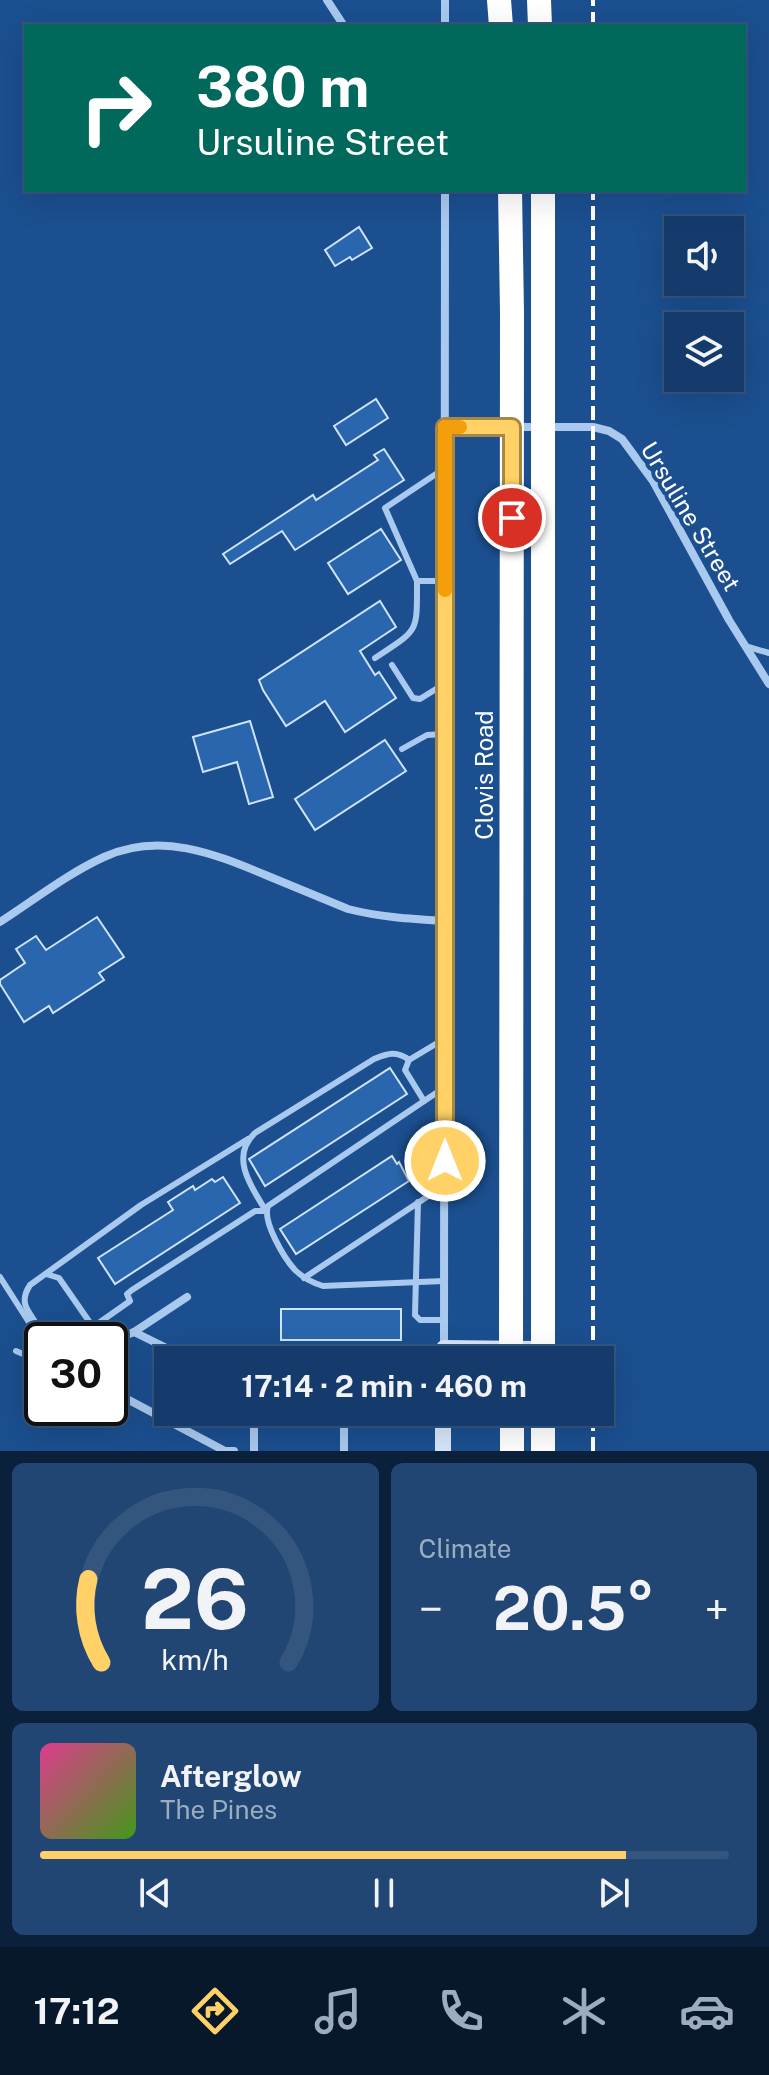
<!DOCTYPE html>
<meta charset="utf-8">
<style>
:root{--surface:#143b6b;--page:#214673;--text:#f1f3f6;--muted:#9dadc1;--line:#33557e;--accent:#ffd166}
body{margin:0;font-family:"Public Sans",sans-serif;background:var(--page);color:var(--text);height:100vh;display:flex;flex-direction:column;font-size:30px;white-space:nowrap}
*{box-sizing:border-box;margin:0}
p{font-size:26px;color:var(--muted)}
.icon{flex:none;width:44px;height:44px;fill:none;stroke:currentColor;stroke-width:2;stroke-linecap:round;stroke-linejoin:round}
.map{position:relative;height:1451px;overflow:hidden}
.sheet{display:flex;flex-direction:column;gap:12px;padding:12px;background:#0b203b;flex:1}
.sheet>*{flex:none}
.banner{position:absolute;left:24px;top:24px;width:722px;height:168px;border-radius:0px;box-shadow:0 8px 32px #0002,0 0 0 2px var(--line);background:#00695c;color:#fff;overflow:hidden}
.tools{position:absolute;left:664px;top:216px;display:grid;gap:16px}
.tools a{display:grid;place-items:center;width:80px;height:80px;border-radius:0px;background:var(--surface);box-shadow:0 8px 32px #0002,0 0 0 2px var(--line);font-size:40px}
.speed{position:absolute;left:24px;top:1322px;display:flex;gap:16px;font-size:40px;font-weight:700;text-align:center}
.speed>*{display:grid;place-content:center;width:104px;height:104px;border-radius:50%;background:var(--surface);box-shadow:0 8px 32px #0002,0 0 0 2px var(--line);line-height:1}
.speed .limit{border:4px solid #111;border-radius:12px;background:#fff;color:#111}
.pin{position:absolute;display:grid;place-items:center;width:68px;height:68px;color:#fff;margin:-34px;border:4px solid #fff;border-radius:50%;box-shadow:0 2px 8px #0007}
.me{position:absolute;width:88px;margin:-44px;rotate:0deg;stroke-linejoin:round;filter:drop-shadow(0 0 6px #0008)}
.turn{display:flex;align-items:center;gap:28px;height:168px;padding:0 40px;font-size:36px}
.turn .icon{width:104px;height:104px;stroke-width:2.5}
.turn b{display:block;font-size:56px;line-height:68px}
.big{font-size:60px;font-weight:700;line-height:1.1}
.sheet .tile{flex:1;display:flex;flex-direction:column;justify-content:center;gap:12px;min-width:0;padding:0 28px;border-radius:12px;background:var(--page)}
.sheet .dial{align-items:center;gap:0}
.dial svg{height:208px;overflow:visible;fill:none;stroke:var(--line);stroke-width:7;stroke-linecap:round;text-anchor:middle}
.dial text{fill:var(--text);stroke:none}
.song{display:flex;align-items:center;gap:24px}
.cover{width:96px;height:96px;border-radius:12px;background:linear-gradient(135deg,hsl(330 70% 55%),hsl(100 70% 35%))}
.played{height:8px;border-radius:4px;background:linear-gradient(90deg,var(--accent) 85%,var(--line) 85%)}
.keys{display:flex;justify-content:space-around;direction:ltr}
.heat{display:flex;justify-content:space-between;align-items:center;font-size:44px;direction:ltr}
.sheet .tiles{flex:1;display:grid;gap:12px;grid-template-columns:1fr 1fr}
.tile:last-child{grid-column:span 2}
.trip{position:absolute;left:154px;top:1346px;width:460px;height:80px;border-radius:0px;background:var(--surface);box-shadow:0 8px 32px #0002,0 0 0 2px var(--line);font-weight:700;line-height:80px;text-align:center}
.tabs{display:flex;height:128px;justify-content:space-around;align-items:center;background:#08182b;color:var(--muted)}
.tabs .icon{width:56px;height:56px}
.tabs .on{color:var(--accent)}
.tabs b{font-size:36px;color:var(--text)}
.map>svg:first-child{display:block}
.building{fill:#2a66ad;stroke:#cfe3fa;stroke-width:2}
.lines{fill:none;stroke-linecap:round;stroke-linejoin:round}
.lane{stroke:#a9c9ee;stroke-width:6}
.street{stroke:#a9c9ee;stroke-width:8}
.secondary{stroke:#d6e6fa;stroke-width:16}
.highway{stroke:#fff;stroke-width:24}
.rail{stroke:#fff;stroke-width:4;stroke-dasharray:14 6;stroke-linecap:butt}
.route-casing{stroke:#a68842;stroke-width:20}
.route{stroke:#ffd166;stroke-width:14}
.slow{stroke:#f59e0b;stroke-width:14}
.labels{text-anchor:middle;dominant-baseline:central;stroke-width:8;stroke-linejoin:round;paint-order:stroke}
.street-label{font-size:24px;fill:#fff;stroke:#1b4f8f}
</style>
<div class="map">
<svg width="769" height="1451" viewBox="0 0 769 1451">
<rect width="100%" height="100%" fill="#1b4f8f"/>
<g class="building">
<polygon points="359,227 372,248 352,260 350,257 335,266 325,250"/>
<polygon points="376,399 388,418 346,445 334,426"/>
<polygon points="384,449 404,480 295,550 282,531 230,564 223,554 313,495 316,500 378,460 374,455"/>
<polygon points="381,529 401,560 348,594 328,563"/>
<polygon points="380,601 396,627 360,651 375,675 379,672 396,698 345,732 325,701 286,726 263,690 259,680"/>
<polygon points="250,721 273,797 249,804 237,762 203,772 193,737"/>
<polygon points="385,740 406,771 315,830 295,799"/>
<polygon points="97,917 124,957 99,973 104,980 53,1013 49,1006 24,1022 0,984 0,980 25,963 16,949 36,936 46,950"/>
<polygon points="390,1068 407,1094 265,1186 249,1159"/>
<polygon points="392,1156 397,1164 399,1162 409,1181 296,1254 280,1229"/>
<polygon points="223,1177 240,1203 115,1284 98,1258 173,1210 168,1202 193,1186 195,1190 212,1179 215,1182"/>
<rect x="281" y="1309" width="120" height="31"/>
</g>
<g class="lines">
<g class="lane">
<polyline points="445,581 417,581 385,508 445,468"/>
<polyline points="745,646 769,653"/>
<path d="M375,658C419,629 417,634 417,581"/>
<polyline points="392,665 413,698 420,699 444,684"/>
<polyline points="402,749 427,735 444,734"/>
<polyline points="424,1101 405,1070 409,1060 444,1039"/>
<polyline points="418,1202 415,1315 420,1320 444,1320"/>
<path d="M266,1211C252,1188 229,1157 255,1133L374,1059C387,1054 396,1050 409,1060"/>
<polyline points="46,1274 59,1278 93,1327 130,1301 127,1294 132,1290 255,1211 266,1211"/>
<polyline points="0,1277 32,1327"/>
<polyline points="304,1278 445,1185"/>
<path d="M444,1281L323,1286C313,1283 303,1278 295,1270C284,1258 262,1221 268,1206L445,1087"/>
<path d="M16,1351L28,1356L39,1346C39,1341 40,1337 39,1332C36,1314 15,1308 30,1285L141,1205L248,1139"/>
</g>
<g class="street">
<polyline points="327,0 344,26"/>
<polyline points="445,26 445,0"/>
<polyline points="445,427 593,427 609,431 622,439 653,481 729,620 769,684"/>
<path d="M0,922C34,900 67,874 104,857C161,831 215,854 268,876C295,887 321,898 348,909C379,917 411,919 444,921"/>
<polyline points="134,1332 187,1297"/>
<polyline points="444,1348 445,190"/>
<polyline points="110,1351 119,1338 134,1332 191,1360"/>
<polyline points="110,1390 225,1451 234,1451"/>
<polyline points="254,1412 254,1451"/>
<polyline points="344,1451 344,1412"/>
</g>
<g class="secondary">
<polyline points="444,1360 444,1348 543,1349"/>
<polyline points="443,1451 443,1412"/>
</g>
<g class="highway">
<polyline points="499,0 501,26"/>
<polyline points="539,0 540,26"/>
<polyline points="510,190 512,312 511,1360"/>
<polyline points="543,190 543,1360"/>
<polyline points="512,1451 512,1412"/>
<polyline points="543,1451 543,1412"/>
</g>
<g class="rail">
<polyline points="593,26 593,0"/>
<polyline points="593,1360 593,190"/>
<polyline points="593,1451 593,1412"/>
</g>
</g>
<g class="lines">
<g class="route-casing">
<polyline id="route" points="445,1161 445,427 512,427 512,518"/>
</g>
<use href="#route" class="route"/>
<polyline class="slow" points="445,590 445,427 460,427"/>
</g>
<g class="labels">
<g class="street-label">
<text transform="translate(691 516) rotate(59)">Ursuline Street</text>
<text transform="translate(484 775) rotate(-90)">Clovis Road</text>
</g>
</g>
</svg>
<div class="tools">
<a><svg class="icon" aria-label="sound" viewBox="0 0 24 24"><path d="M4 9h4l5-4v14l-5-4H4zM17 9q2 3 0 6"/></svg></a>
<a><svg class="icon" aria-label="layers" viewBox="0 0 24 24"><path d="M12 4l9 5-9 5-9-5zM3 14l9 5 9-5"/></svg></a>
</div>
<div class="speed"><div class="limit">30</div></div>
<div class="pin" style="left:512px;top:518px;background:#d93025"><svg class="icon" aria-label="arrive" viewBox="0 0 24 24"><path d="M6 21V4h12l-3 4 3 4H6"/></svg></div>
<svg class="me" style="left:445px;top:1161px" viewBox="-20 -20 40 40"><circle r="17" fill="#ffd166" stroke="#fff" stroke-width="3"/><path d="M0-11L8 9 0 5-8 9z" fill="#fff"/></svg>
<div class="trip">17:14 · 2 min · 460 m</div>
<div class="banner">
<div class="turn"><svg class="icon" aria-label="right" viewBox="0 0 24 24"><path d="M7 20v-9h11M14 6l5 5-5 5"/></svg><div><b>380 m</b>Ursuline Street</div></div>
</div>
</div>
<section class="sheet">
<div class="tiles">
<div class="tile dial"><svg viewBox="0 0 100 80">
<path d="M14 69A42 42 0 1 1 86 69"/>
<path d="M14 69A42 42 0 0 1 9 37" stroke="#ffd166"/>
<text x="50" y="56" font-size="32" font-weight="700">26</text>
<text x="50" y="72" font-size="11">km/h</text>
</svg></div>
<div class="tile"><p>Climate</p>
<div class="heat"><a>−</a><b class="big">20.5°</b><a>+</a></div>
</div>
<div class="tile">
<div class="song"><i class="cover"></i><div><b>Afterglow</b><p>The Pines</p></div></div>
<div class="played"></div>
<div class="keys"><svg class="icon" aria-label="previous" viewBox="0 0 24 24"><path d="M18 5L8 12l10 7zM5 5v14"/></svg><svg class="icon" aria-label="pause" viewBox="0 0 24 24"><path d="M8 5v14M16 5v14"/></svg><svg class="icon" aria-label="next" viewBox="0 0 24 24"><path d="M6 5l10 7-10 7zM19 5v14"/></svg></div>
</div>
</div>
</section>
<nav class="tabs">
<b>17:12</b>
<svg class="icon on" aria-label="directions" viewBox="0 0 24 24"><path d="M12 3l9 9-9 9-9-9zM9 14v-3h6M13 9l2 2-2 2"/></svg>
<svg class="icon" aria-label="music" viewBox="0 0 24 24"><path d="M9 18V5l10-2v13"/><circle cx="6" cy="18" r="3"/><circle cx="16" cy="16" r="3"/></svg>
<svg class="icon" aria-label="phone" viewBox="0 0 24 24"><path d="M5 4h4l2 5-3 2q2 4 5 5l2-3 5 2v4C11 20 4 13 5 4z"/></svg>
<svg class="icon" aria-label="climate" viewBox="0 0 24 24"><path d="M12 3v18M4 7l16 10M4 17L20 7"/></svg>
<svg class="icon" aria-label="car" viewBox="0 0 24 24"><path d="M5 17H2v-5l4-1 3-4h7l3 4 3 1v5h-3M9 17h6M6 11h13"/><circle cx="7" cy="17" r="2"/><circle cx="17" cy="17" r="2"/></svg>
</nav>
